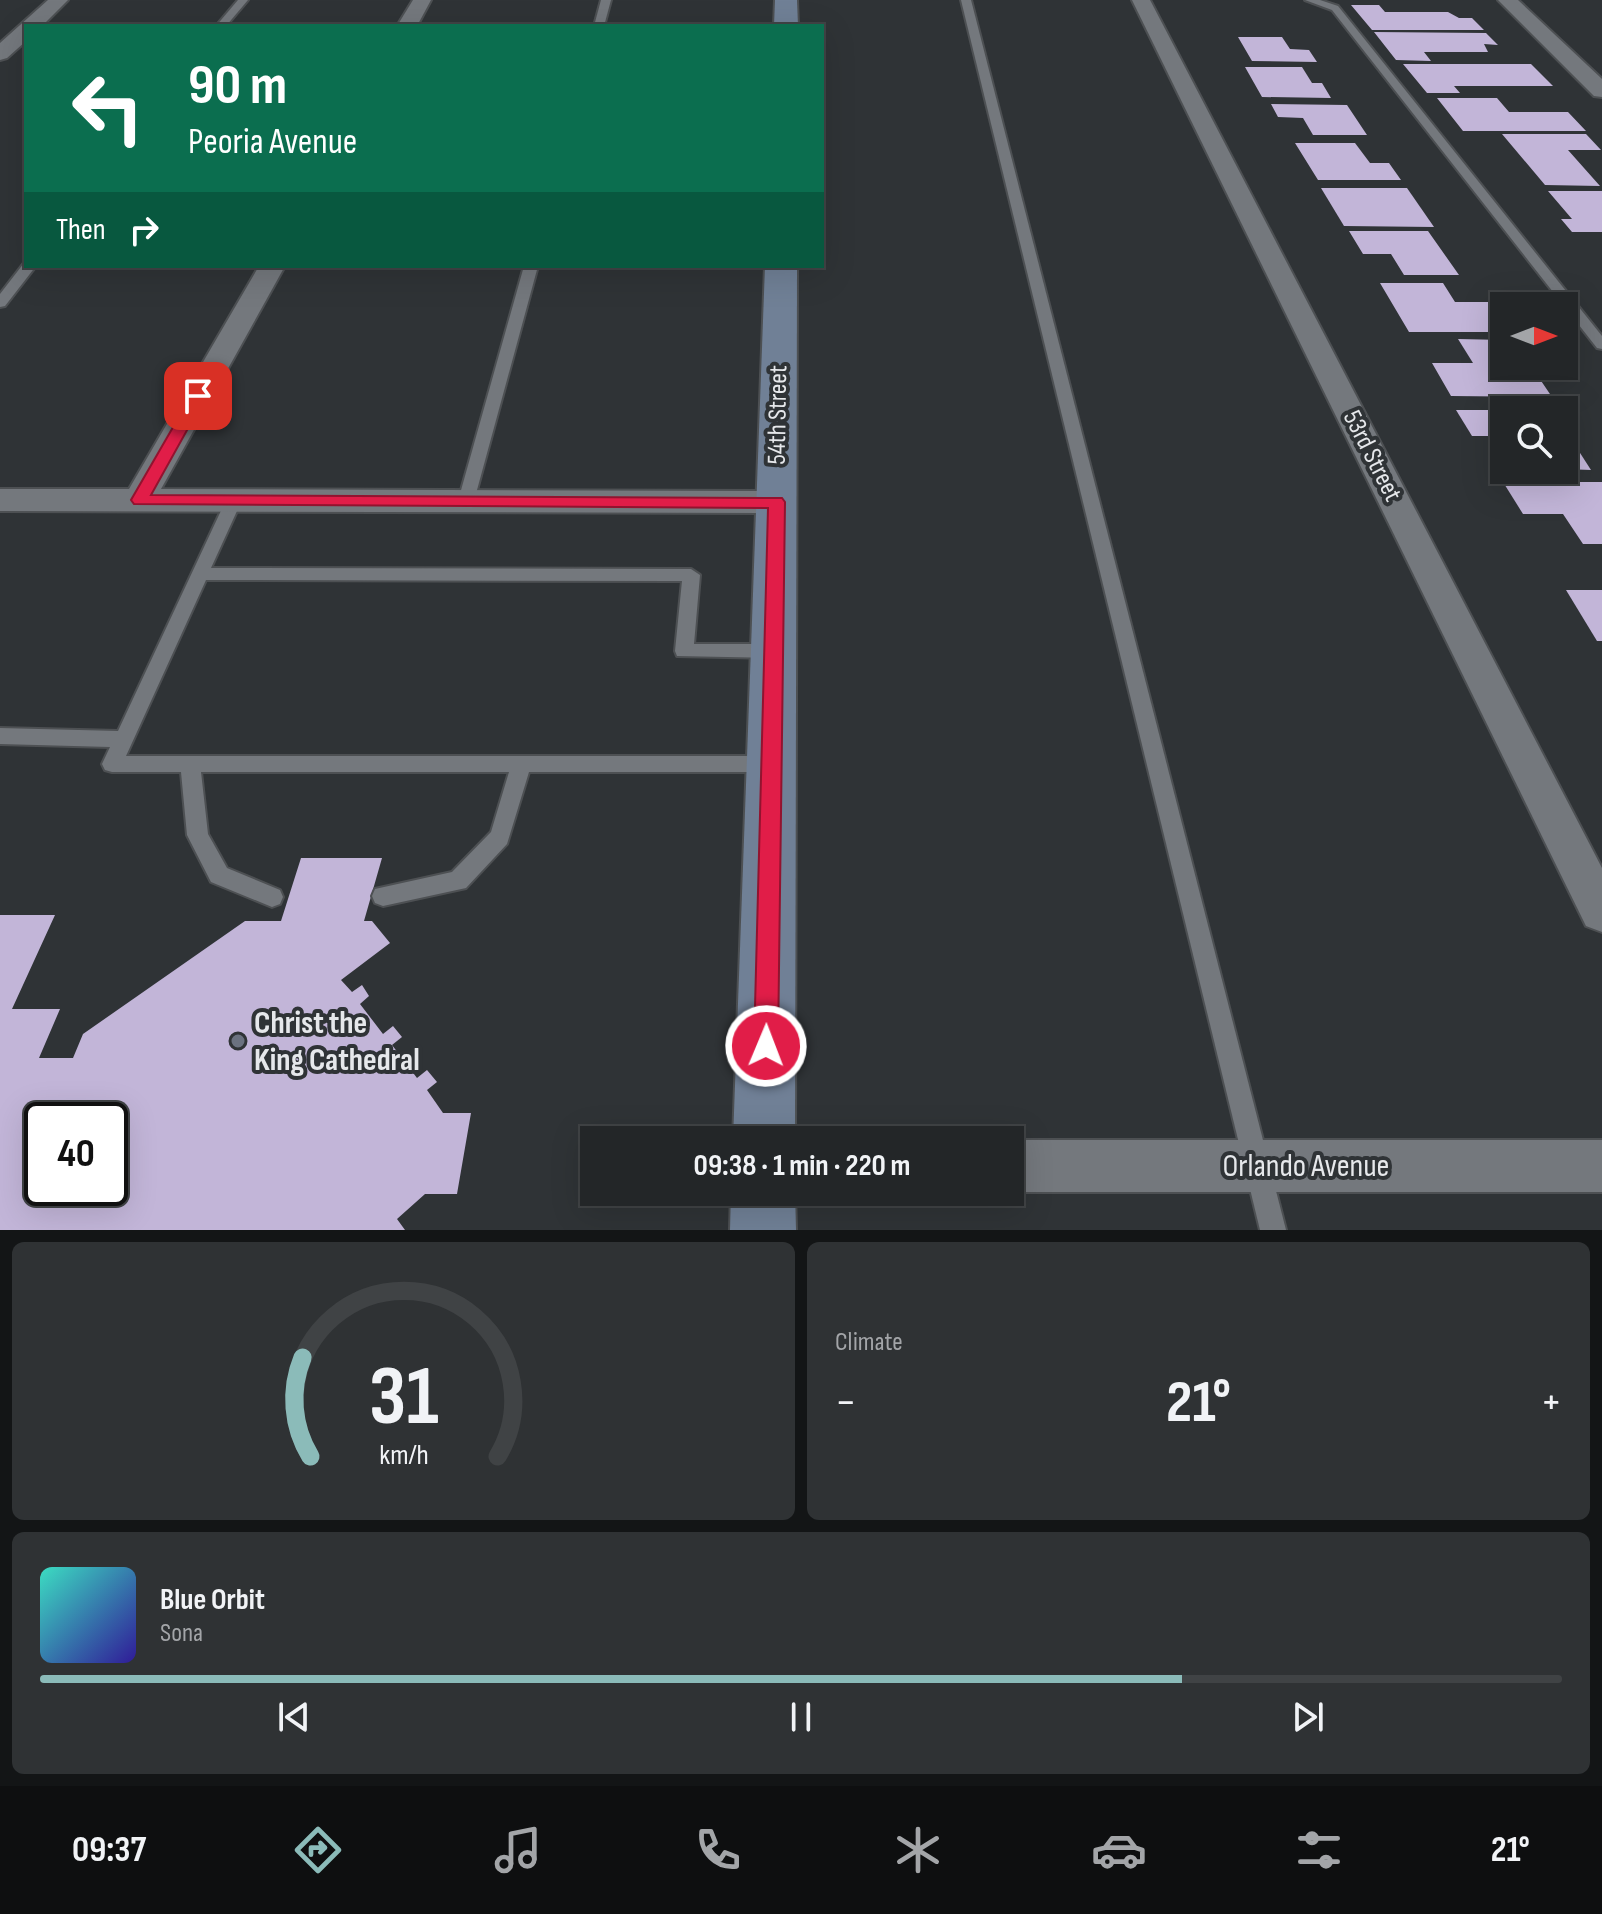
<!DOCTYPE html>
<meta charset="utf-8">
<style>
:root{--surface:#232628;--page:#2f3234;--text:#f1f3f6;--muted:#a3a5a8;--line:#404345;--accent:#8bbbb9}
body{margin:0;font-family:"Sofia Sans Condensed",sans-serif;background:var(--page);color:var(--text);height:100vh;display:flex;flex-direction:column;font-size:30px;white-space:nowrap}
*{box-sizing:border-box;margin:0}
p{font-size:26px;color:var(--muted)}
.icon{flex:none;width:44px;height:44px;fill:none;stroke:currentColor;stroke-width:2;stroke-linecap:round;stroke-linejoin:round}
.map{position:relative;height:1230px;overflow:hidden}
.side{display:flex;flex-direction:column;gap:12px;padding:12px;background:#131516;flex:1}
.side>*{flex:none}
.banner{position:absolute;left:24px;top:24px;width:800px;height:244px;border-radius:0px;box-shadow:0 8px 32px #0002,0 0 0 2px var(--line);background:#0b6e4f;color:#fff;overflow:hidden}
.needle{width:52px;rotate:90deg}
.tools{position:absolute;left:1490px;top:292px;display:grid;gap:16px}
.tools a{display:grid;place-items:center;width:88px;height:88px;border-radius:0px;background:var(--surface);box-shadow:0 8px 32px #0002,0 0 0 2px var(--line);font-size:40px}
.speed{position:absolute;left:24px;top:1102px;display:flex;gap:16px;font-size:40px;font-weight:700;text-align:center}
.speed>*{display:grid;place-content:center;width:104px;height:104px;border-radius:50%;background:var(--surface);box-shadow:0 8px 32px #0002,0 0 0 2px var(--line);line-height:1}
.speed .limit{border:4px solid #111;border-radius:12px;background:#fff;color:#111}
.pin{position:absolute;display:grid;place-items:center;width:68px;height:68px;color:#fff;margin:-34px;border-radius:16px;box-shadow:0 4px 12px #0006}
.me{position:absolute;width:88px;margin:-44px;rotate:1deg;stroke-linejoin:round;filter:drop-shadow(0 0 6px #0008)}
.turn{display:flex;align-items:center;gap:28px;height:168px;padding:0 32px;font-size:36px}
.turn .icon{width:104px;height:104px;stroke-width:2.5}
.turn b{display:block;font-size:56px;line-height:68px}
.then{display:flex;align-items:center;height:76px;padding:0 32px;background:#0003;gap:16px;font-size:30px}
.big{font-size:60px;font-weight:700;line-height:1.1}
.side .widget{flex:1;display:flex;flex-direction:column;justify-content:center;gap:12px;min-width:0;padding:0 28px;border-radius:12px;background:var(--page)}
.side .dial{align-items:center;gap:0}
.dial svg{height:208px;overflow:visible;fill:none;stroke:var(--line);stroke-width:7;stroke-linecap:round;text-anchor:middle}
.dial text{fill:var(--text);stroke:none}
.song{display:flex;align-items:center;gap:24px}
.cover{width:96px;height:96px;border-radius:12px;background:linear-gradient(135deg,hsl(170 70% 55%),hsl(250 70% 35%))}
.played{height:8px;border-radius:4px;background:linear-gradient(90deg,var(--accent) 75%,var(--line) 75%)}
.keys{display:flex;justify-content:space-around;direction:ltr}
.heat{display:flex;justify-content:space-between;align-items:center;font-size:44px;direction:ltr}
.side .tiles{flex:1;display:grid;gap:12px;grid-template-columns:1fr 1fr}
.widget:last-child{grid-column:span 2}
.trip{position:absolute;left:580px;top:1126px;width:444px;height:80px;border-radius:0px;background:var(--surface);box-shadow:0 8px 32px #0002,0 0 0 2px var(--line);font-weight:700;line-height:80px;text-align:center}
.menu{display:flex;height:128px;justify-content:space-around;align-items:center;background:#0e0f10;color:var(--muted)}
.menu .icon{width:56px;height:56px}
.menu .on{color:var(--accent)}
.menu b{font-size:36px;color:var(--text)}
.map>svg:first-child{display:block}
.building{fill:#c2b5d8;fill-rule:evenodd}
.lines{fill:none;stroke-linecap:round;stroke-linejoin:round}
.lane-casing{stroke:#4d5053;stroke-width:4}
.street-casing{stroke:#4d5053;stroke-width:4}
.secondary-casing{stroke:#4d5053;stroke-width:4}
.lane{fill:#74787d;fill-rule:evenodd}
.street{fill:#74787d;fill-rule:evenodd}
.secondary{fill:#708096;fill-rule:evenodd}
.route{fill:#e11d48;stroke:#92132f;stroke-width:2}
.worship-dot{fill:#6b7280;stroke:#2f3336;stroke-width:3}
.labels{text-anchor:middle;dominant-baseline:central;stroke-width:8;stroke-linejoin:round;paint-order:stroke}
.street-label{font-size:26px;fill:#e6e8eb;stroke:#2f3336}
.near-poi-label{font-size:32px;font-weight:bold;fill:#e6e8eb;stroke:#2f3336;text-anchor:start}
.near-street-label{font-size:32px;fill:#e6e8eb;stroke:#2f3336}
</style>
<div class="map">
<svg width="1602" height="1230" viewBox="0 0 1602 1230">
<rect width="100%" height="100%" fill="#2f3336"/>
<g class="building">
<polygon points="1351,5 1379,5 1385,12 1448,12 1459,18 1472,18 1484,30 1372,30"/>
<polygon points="1374,32 1486,33 1498,45 1484,44 1488,52 1424,52 1431,61 1396,60"/>
<polygon points="1238,37 1282,37 1290,49 1309,50 1317,62 1252,61"/>
<polygon points="1403,64 1531,64 1553,86 1454,86 1460,93 1427,93"/>
<polygon points="1245,67 1302,67 1312,83 1322,83 1331,98 1262,97"/>
<polygon points="1437,98 1497,98 1509,112 1568,112 1586,131 1463,131"/>
<polygon points="1271,104 1347,105 1367,135 1313,135 1303,118 1278,117"/>
<polygon points="1502,134 1586,134 1601,150 1568,150 1600,186 1545,185"/>
<polygon points="1295,143 1355,143 1370,163 1389,163 1401,180 1318,180"/>
<polygon points="1321,188 1407,188 1434,227 1344,226"/>
<polygon points="1548,191 1602,191 1602,232 1572,232 1561,219 1572,219"/>
<polygon points="1349,231 1428,231 1459,275 1404,275 1391,254 1363,254"/>
<polygon points="1380,283 1443,283 1455,302 1488,302 1504,325 1504,332 1409,332"/>
<polygon points="1458,339 1504,340 1504,366 1531,366 1552,397 1451,396 1432,363 1473,363"/>
<polygon points="1456,410 1504,410 1504,436 1472,436"/>
<polygon points="1564,428 1591,470 1564,469"/>
<polygon points="1503,482 1602,482 1602,544 1583,544 1563,514 1523,514"/>
<polygon points="1566,590 1602,590 1602,641 1597,641"/>
<path d="M301,858H382L364,921H372L390,943L341,980L352,992L362,985L369,996L360,1004L383,1034L393,1026L402,1037L392,1045L417,1078L427,1070L437,1082L427,1090L443,1113H471L457,1194H425L397,1219L405,1230H0V915H55L12,1009H60L39,1058H73L83,1034L245,921H281ZM42,1120H110V1188H42Z"/>
</g>
<g class="lines">
<g class="lane-casing">
<g id="lane">
<polygon points="238,0 248,0 226,26 216,26"/>
<polygon points="601,0 611,0 604,26 594,26"/>
<polygon points="961,0 971,0 1286,1230 1260,1230"/>
<polygon points="1305,0 1320,0 1338,6 1602,336 1602,349 1597,348 1332,10"/>
<polygon points="24,263 26,266 36,266 5,306 0,307 0,294"/>
<polygon points="524,266 538,266 474,501 466,507 458,501"/>
<polygon points="234,494 242,500 211,568 691,569 700,575 694,644 774,644 781,646 783,651 781,656 774,658 677,656 675,651 682,581 206,580 126,756 770,756 777,758 780,764 777,770 770,772 529,772 507,844 466,888 383,906 375,903 372,896 375,889 452,872 491,832 509,772 201,772 208,834 227,868 280,890 283,897 280,904 272,907 211,882 187,835 181,772 112,772 105,770 102,764 110,747 0,744 0,728 118,731 226,500"/>
</g>
</g>
<g class="street-casing">
<g id="street">
<polygon points="48,0 68,0 42,26 26,26 26,41 7,58 0,60 0,43"/>
<polygon points="413,0 431,0 417,26 397,26"/>
<polygon points="1132,0 1150,0 1602,868 1602,932 1586,926"/>
<polygon points="1498,0 1518,0 1602,79 1602,97 1594,96"/>
<polygon points="259,266 285,266 161,489 777,491 789,494 793,502 789,510 777,513 0,511 0,489 129,489"/>
<rect x="1010" y="1140" width="592" height="52"/>
</g>
</g>
<g class="secondary-casing">
<g id="secondary">
<polygon points="775,0 797,0 798,26 774,26"/>
<polygon points="765,266 797,266 795,1140 733,1140"/>
<polygon points="731,1192 795,1192 796,1230 730,1230"/>
</g>
</g>
<use href="#lane" class="lane"/>
<use href="#street" class="street"/>
<use href="#secondary" class="secondary"/>
</g>
<polygon class="route" points="198,392 206,396 151,495 782,498 785,502 778,1046 775,1055 766,1058 758,1055 754,1046 768,508 134,504 131,500 191,396"/>
<circle class="worship-dot" cx="238" cy="1041" r="8"/>
<g class="labels">
<g class="street-label">
<text transform="translate(778 415) rotate(-89)">54th Street</text>
<text transform="translate(1372 456) rotate(63)">53rd Street</text>
</g>
<g class="near-poi-label">
<text x="254" y="1023">Christ the<tspan x="254" dy="37">King Cathedral</tspan></text>
</g>
<g class="near-street-label">
<text x="1306" y="1166">Orlando Avenue</text>
</g>
</g>
</svg>
<div class="tools">
<a><svg class="needle" viewBox="-14 -14 28 28"><path d="M0-13l5 13h-10z" fill="#e53935"/><path d="M0 13l5-13h-10z" fill="#a3a5a8"/></svg></a>
<a><svg class="icon" aria-label="search" viewBox="0 0 24 24"><circle cx="10" cy="10" r="6"/><path d="M15 15l6 6"/></svg></a>
</div>
<div class="speed"><div class="limit">40</div></div>
<div class="pin" style="left:198px;top:396px;background:#d93025"><svg class="icon" aria-label="arrive" viewBox="0 0 24 24"><path d="M6 21V4h12l-3 4 3 4H6"/></svg></div>
<svg class="me" style="left:766px;top:1046px" viewBox="-20 -20 40 40"><circle r="17" fill="#e11d48" stroke="#fff" stroke-width="3"/><path d="M0-11L8 9 0 5-8 9z" fill="#fff"/></svg>
<div class="trip">09:38 · 1 min · 220 m</div>
<div class="banner">
<div class="turn"><svg class="icon" aria-label="left" viewBox="0 0 24 24"><path d="M17 20v-9H6M10 6l-5 5 5 5"/></svg><div><b>90 m</b>Peoria Avenue</div></div>
<div class="then">Then<svg class="icon" aria-label="right" viewBox="0 0 24 24"><path d="M7 20v-9h11M14 6l5 5-5 5"/></svg></div>
</div>
</div>
<section class="side">
<div class="tiles">
<div class="widget dial"><svg viewBox="0 0 100 80">
<path d="M14 69A42 42 0 1 1 86 69"/>
<path d="M14 69A42 42 0 0 1 11 31" stroke="#8bbbb9"/>
<text x="50" y="56" font-size="32" font-weight="700">31</text>
<text x="50" y="72" font-size="11">km/h</text>
</svg></div>
<div class="widget"><p>Climate</p>
<div class="heat"><a>−</a><b class="big">21°</b><a>+</a></div>
</div>
<div class="widget">
<div class="song"><i class="cover"></i><div><b>Blue Orbit</b><p>Sona</p></div></div>
<div class="played"></div>
<div class="keys"><svg class="icon" aria-label="previous" viewBox="0 0 24 24"><path d="M18 5L8 12l10 7zM5 5v14"/></svg><svg class="icon" aria-label="pause" viewBox="0 0 24 24"><path d="M8 5v14M16 5v14"/></svg><svg class="icon" aria-label="next" viewBox="0 0 24 24"><path d="M6 5l10 7-10 7zM19 5v14"/></svg></div>
</div>
</div>
</section>
<nav class="menu">
<b>09:37</b>
<svg class="icon on" aria-label="directions" viewBox="0 0 24 24"><path d="M12 3l9 9-9 9-9-9zM9 14v-3h6M13 9l2 2-2 2"/></svg>
<svg class="icon" aria-label="music" viewBox="0 0 24 24"><path d="M9 18V5l10-2v13"/><circle cx="6" cy="18" r="3"/><circle cx="16" cy="16" r="3"/></svg>
<svg class="icon" aria-label="phone" viewBox="0 0 24 24"><path d="M5 4h4l2 5-3 2q2 4 5 5l2-3 5 2v4C11 20 4 13 5 4z"/></svg>
<svg class="icon" aria-label="climate" viewBox="0 0 24 24"><path d="M12 3v18M4 7l16 10M4 17L20 7"/></svg>
<svg class="icon" aria-label="car" viewBox="0 0 24 24"><path d="M5 17H2v-5l4-1 3-4h7l3 4 3 1v5h-3M9 17h6M6 11h13"/><circle cx="7" cy="17" r="2"/><circle cx="17" cy="17" r="2"/></svg>
<svg class="icon" aria-label="filters" viewBox="0 0 24 24"><path d="M4 7h16M4 17h16"/><circle cx="9" cy="7" r="2"/><circle cx="15" cy="17" r="2"/></svg>
<b>21°</b>
</nav>
